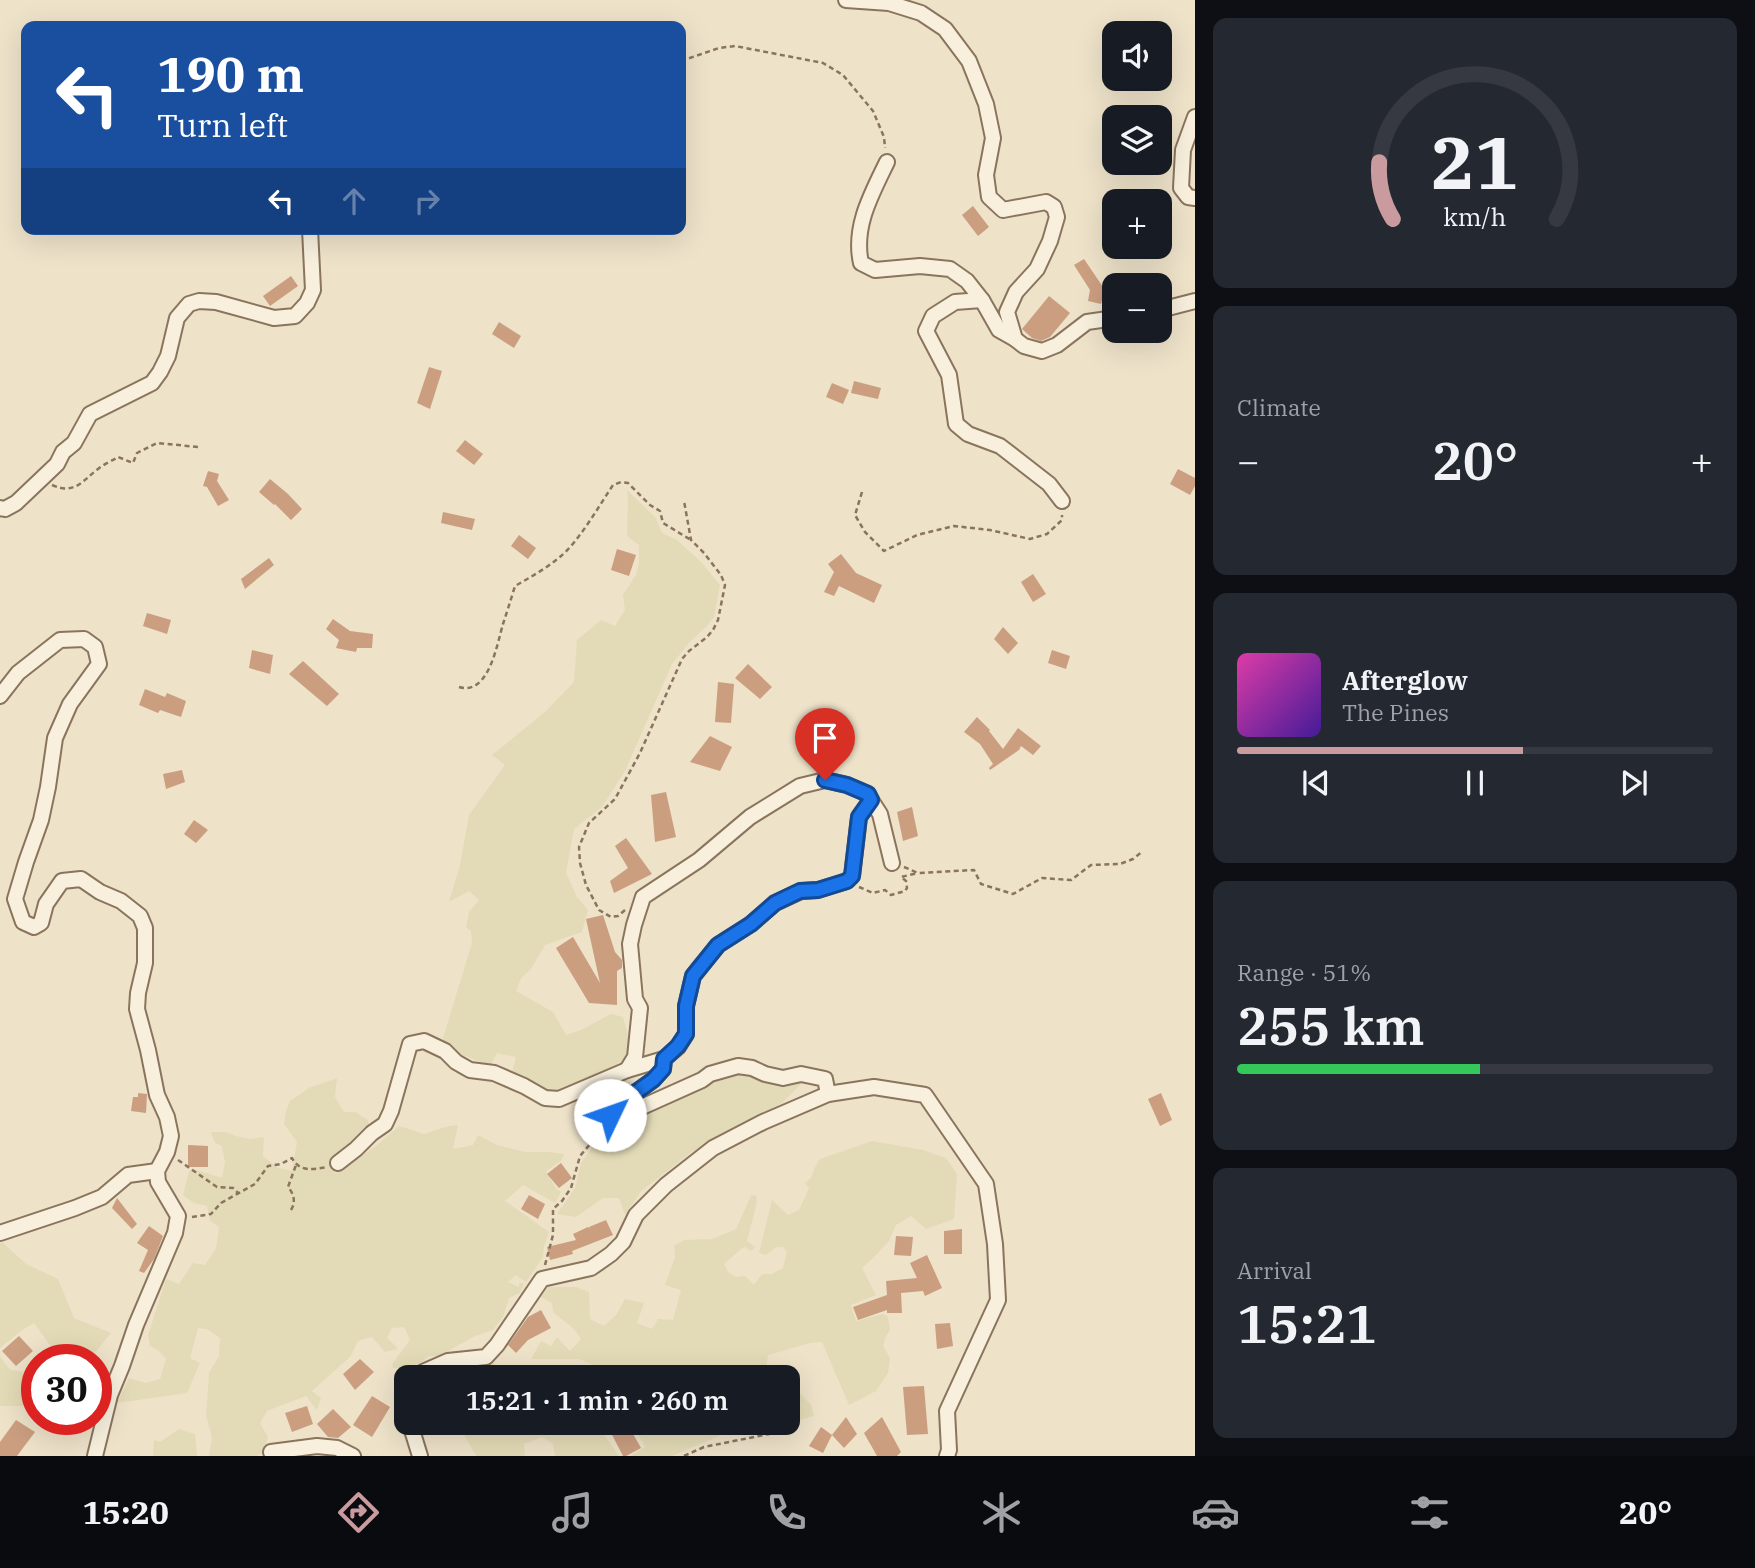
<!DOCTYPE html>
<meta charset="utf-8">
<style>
:root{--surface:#171b24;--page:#242831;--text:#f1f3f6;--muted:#9ea1a6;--line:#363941;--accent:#c99b9e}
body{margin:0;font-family:"IBM Plex Serif",serif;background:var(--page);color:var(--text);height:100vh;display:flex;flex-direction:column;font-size:26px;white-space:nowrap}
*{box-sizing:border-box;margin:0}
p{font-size:23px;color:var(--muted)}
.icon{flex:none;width:38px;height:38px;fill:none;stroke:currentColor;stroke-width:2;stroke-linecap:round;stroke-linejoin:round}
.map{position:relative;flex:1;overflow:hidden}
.panel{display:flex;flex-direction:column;gap:18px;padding:18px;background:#0d0f14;width:560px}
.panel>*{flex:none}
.hud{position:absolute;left:21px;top:21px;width:665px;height:214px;border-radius:14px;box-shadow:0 7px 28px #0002;background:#1a4fa0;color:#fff;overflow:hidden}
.buttons{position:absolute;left:1102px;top:21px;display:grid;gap:14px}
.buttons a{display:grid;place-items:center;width:70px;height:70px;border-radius:14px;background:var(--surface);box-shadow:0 7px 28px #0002;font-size:35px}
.speed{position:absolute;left:21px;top:1344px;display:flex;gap:14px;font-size:35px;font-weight:700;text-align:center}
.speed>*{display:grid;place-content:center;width:91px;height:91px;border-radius:50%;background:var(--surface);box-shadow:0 7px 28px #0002;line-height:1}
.speed .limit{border:10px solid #d22;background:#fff;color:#111}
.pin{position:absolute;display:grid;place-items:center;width:60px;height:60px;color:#fff;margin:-72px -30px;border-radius:50% 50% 50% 0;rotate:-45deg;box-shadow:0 0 7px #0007}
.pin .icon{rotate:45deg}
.me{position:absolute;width:77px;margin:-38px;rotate:48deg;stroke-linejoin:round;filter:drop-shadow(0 0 5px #0008)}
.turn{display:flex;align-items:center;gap:24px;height:147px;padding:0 21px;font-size:32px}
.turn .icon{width:91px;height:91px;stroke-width:2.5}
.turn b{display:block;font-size:49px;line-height:60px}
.lanes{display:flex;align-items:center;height:66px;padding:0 21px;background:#0003;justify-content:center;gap:35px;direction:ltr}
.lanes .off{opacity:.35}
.big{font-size:52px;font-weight:600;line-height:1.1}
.panel .card{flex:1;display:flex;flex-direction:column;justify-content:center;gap:10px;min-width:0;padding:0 24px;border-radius:14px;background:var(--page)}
.panel .dial{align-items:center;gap:0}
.dial svg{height:182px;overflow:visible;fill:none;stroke:var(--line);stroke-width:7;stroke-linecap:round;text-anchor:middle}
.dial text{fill:var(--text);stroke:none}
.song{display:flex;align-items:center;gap:21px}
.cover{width:84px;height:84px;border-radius:10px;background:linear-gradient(135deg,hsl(320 70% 55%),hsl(260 70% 35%))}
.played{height:7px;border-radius:4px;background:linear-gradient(90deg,var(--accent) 60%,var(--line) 60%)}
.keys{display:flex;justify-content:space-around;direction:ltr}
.heat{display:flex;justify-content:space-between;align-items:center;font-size:38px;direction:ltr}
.charge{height:10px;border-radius:5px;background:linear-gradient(90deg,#34c759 51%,var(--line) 0)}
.trip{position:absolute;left:394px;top:1365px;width:406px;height:70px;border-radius:14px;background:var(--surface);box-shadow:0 7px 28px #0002;font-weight:600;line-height:70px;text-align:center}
.menu{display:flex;height:112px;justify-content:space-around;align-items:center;background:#090b0e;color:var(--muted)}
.menu .icon{width:49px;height:49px}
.menu .on{color:var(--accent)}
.menu b{font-size:32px;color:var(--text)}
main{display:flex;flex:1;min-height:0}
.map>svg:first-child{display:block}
.farmland{fill:#e3dbb7}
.building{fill:#cb9e80}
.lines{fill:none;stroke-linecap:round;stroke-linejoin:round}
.minor-casing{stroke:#8a745e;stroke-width:18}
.path{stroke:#8a745e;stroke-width:2.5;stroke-dasharray:5 3.5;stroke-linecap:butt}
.minor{stroke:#f8f0dd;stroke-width:14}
.route-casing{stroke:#114b97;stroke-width:18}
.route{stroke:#1a73e8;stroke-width:12}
</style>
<main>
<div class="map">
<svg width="1195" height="1456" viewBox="0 0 1195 1456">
<rect width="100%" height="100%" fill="#eee2c9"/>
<g class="farmland">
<polygon points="627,490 656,518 662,533 677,540 701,562 720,585 714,617 707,626 690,642 672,664 625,771 602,807 574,829 566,873 577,897 588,910 582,932 545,945 531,969 521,978 516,991 553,1012 566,1035 581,1030 611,1014 623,1017 631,1046 631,1056 583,1083 561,1092 550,1093 512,1072 516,1057 497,1053 490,1066 446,1048 443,1038 472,943 471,931 466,927 469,912 479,900 469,891 449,902 460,865 469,815 505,765 492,755 545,712 574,682 577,640 601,620 615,626 625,610 623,595 636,575 639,563 639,545 627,536 628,500"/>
<polygon points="741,1069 773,1083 802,1083 782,1103 692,1152 641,1191 625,1215 619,1198 603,1198 576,1217 557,1214 575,1188 581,1163 607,1127"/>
<polygon points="337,1078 335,1097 344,1112 355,1112 368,1120 369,1126 331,1164 335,1174 376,1146 399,1126 424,1134 449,1126 458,1125 453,1149 473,1145 478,1135 497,1145 526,1152 548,1152 564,1154 561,1161 546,1171 556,1189 561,1192 555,1203 523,1185 505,1201 549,1232 544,1247 543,1257 526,1282 516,1275 508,1282 519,1287 519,1283 524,1283 520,1293 509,1298 503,1317 493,1330 475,1336 439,1356 429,1356 418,1364 404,1368 393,1368 392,1364 410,1340 404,1327 392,1328 387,1338 397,1347 398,1349 385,1352 372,1337 358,1341 350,1357 312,1391 321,1398 317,1410 306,1396 267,1411 260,1423 268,1437 263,1453 257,1456 209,1456 212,1437 206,1416 209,1373 219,1356 220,1338 207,1329 198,1328 190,1358 200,1363 187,1393 117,1403 129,1378 146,1383 160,1379 166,1359 158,1350 150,1346 148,1335 166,1279 179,1284 193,1263 205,1265 216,1248 219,1227 210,1221 207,1206 194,1203 183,1195 189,1171 196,1170 222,1178 225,1162 222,1146 215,1143 211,1132 226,1132 236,1136 250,1139 264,1137 263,1156 278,1168 292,1171 297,1142 284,1124 286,1111 290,1101 309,1088"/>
<polygon points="872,1141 923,1150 946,1158 957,1174 954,1219 926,1229 911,1216 896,1225 889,1241 876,1255 862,1268 876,1295 851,1305 856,1321 883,1314 888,1317 890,1330 885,1338 883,1346 890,1358 888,1373 876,1391 849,1405 822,1342 810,1343 768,1355 766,1372 770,1377 608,1377 603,1370 580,1359 531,1359 541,1341 551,1346 557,1337 570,1351 581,1339 574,1329 553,1312 552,1303 541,1297 548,1287 576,1287 589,1292 590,1319 604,1326 617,1314 625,1299 644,1303 637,1323 652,1329 658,1319 673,1320 681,1290 665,1285 675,1257 674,1246 684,1240 712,1239 736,1229 751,1196 756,1195 757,1202 747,1241 755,1247 751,1251 745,1247 741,1249 724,1264 729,1273 736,1277 745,1276 754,1285 762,1274 772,1274 783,1268 787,1252 783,1247 776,1247 766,1255 759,1253 772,1200 788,1215 799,1210 809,1188 805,1183 811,1178 815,1167 820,1159"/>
<polygon points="2,1242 26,1264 58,1279 74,1318 111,1333 94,1354 55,1352 34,1323 22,1330 0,1348 0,1244"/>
<polygon points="0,1356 10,1370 27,1372 33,1368 37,1369 37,1389 31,1406 0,1406"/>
<polygon points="493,1363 502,1370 511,1375 524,1367 552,1374 555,1377 465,1377 453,1366"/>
<polygon points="788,1385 793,1386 811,1405 814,1416 767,1429 726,1433 672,1456 631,1456 645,1447 632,1423 788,1423"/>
<polygon points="444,1423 594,1423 597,1425 619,1456 555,1456 553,1444 542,1437 524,1444 525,1456 476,1456 459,1426"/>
<polygon points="179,1429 195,1434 197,1456 153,1456 154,1440 160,1442"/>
</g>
<g class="building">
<polygon points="973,206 989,227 978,236 962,215"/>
<polygon points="1084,259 1105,290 1101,304 1088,301 1090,290 1074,265"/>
<polygon points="291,276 298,286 270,306 263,296"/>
<polygon points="1049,296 1070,313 1050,337 1041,341 1032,338 1022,329"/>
<polygon points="499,322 521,336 514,348 492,334"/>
<polygon points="429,367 442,371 430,409 417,403"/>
<polygon points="854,381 881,388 878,399 851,393"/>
<polygon points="832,383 849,390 843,404 826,397"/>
<polygon points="465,440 483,454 474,465 456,451"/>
<polygon points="1178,469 1195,478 1195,486 1190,495 1170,484"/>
<polygon points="208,471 219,474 217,481 229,500 218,506 207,487 203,486"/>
<polygon points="270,479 288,494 302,509 291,520 275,504 274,505 259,492"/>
<polygon points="443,512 475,519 472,530 441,523"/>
<polygon points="519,535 536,548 528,559 511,546"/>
<polygon points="617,549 636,555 629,576 611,570"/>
<polygon points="841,554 856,573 882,585 874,603 839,586 834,596 824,592 834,572 828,564"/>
<polygon points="269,558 274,565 245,589 241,579"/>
<polygon points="1033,574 1046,594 1033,602 1021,582"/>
<polygon points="147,613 171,620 167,634 143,626"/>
<polygon points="333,619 350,631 373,634 372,648 357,648 356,652 336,648 339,640 326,629"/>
<polygon points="1003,627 1018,643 1008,654 994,639"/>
<polygon points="252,650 273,655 270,674 249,668"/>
<polygon points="1052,650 1070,656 1066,669 1048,663"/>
<polygon points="303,661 339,694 327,706 289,674"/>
<polygon points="748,664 772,687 760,699 735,678"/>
<polygon points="718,682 734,684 731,723 715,722"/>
<polygon points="145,689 165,697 167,693 186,701 181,717 160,710 158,713 139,705"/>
<polygon points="977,717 990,730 989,731 1003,749 1018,728 1041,746 1033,755 1021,746 1019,750 990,770 989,768 993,764 980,744 964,732"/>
<polygon points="710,736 732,747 720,771 690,762"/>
<polygon points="182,770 185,782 166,789 163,774"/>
<polygon points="666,792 676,837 655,842 651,795"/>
<polygon points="912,807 918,836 903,841 897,812"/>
<polygon points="194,820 208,830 196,843 184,834"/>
<polygon points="626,838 652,874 614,893 610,881 628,868 615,846"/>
<polygon points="603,915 615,952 622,960 622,968 617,971 617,1005 589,1003 556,948 573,937 600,983 586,919"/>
<polygon points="138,1093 147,1094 146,1113 131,1111 133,1097 138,1097"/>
<polygon points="1161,1093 1172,1120 1160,1126 1148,1099"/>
<polygon points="188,1145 208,1146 208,1167 188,1167"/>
<polygon points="561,1163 572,1178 559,1188 547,1174"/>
<polygon points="529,1195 545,1204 538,1219 521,1209"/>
<polygon points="117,1198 137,1224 132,1229 112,1208"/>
<polygon points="606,1220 613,1235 572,1251 573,1254 550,1260 547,1247 576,1240 573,1234 588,1227 591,1229 589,1227"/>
<polygon points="149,1226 163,1236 154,1259 144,1273 139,1271 148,1250 137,1243"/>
<polygon points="962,1229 962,1254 944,1254 944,1231"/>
<polygon points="896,1236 913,1237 911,1256 894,1255"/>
<polygon points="927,1255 942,1288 925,1296 923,1291 901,1293 902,1313 887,1313 887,1310 858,1320 853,1307 887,1295 886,1281 917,1278 910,1263"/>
<polygon points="541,1310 551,1328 528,1340 516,1353 508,1345 528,1317"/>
<polygon points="950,1323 953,1346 937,1349 935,1324"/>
<polygon points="19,1336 33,1351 16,1366 2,1351"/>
<polygon points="360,1359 374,1372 355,1390 343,1374"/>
<polygon points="924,1386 928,1434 907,1435 903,1387"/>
<polygon points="372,1396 390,1407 372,1437 353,1425"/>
<polygon points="307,1406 313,1424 292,1432 285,1413"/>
<polygon points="333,1409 351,1427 338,1438 328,1437 317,1424"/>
<polygon points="846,1417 857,1434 844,1448 832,1435"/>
<polygon points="882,1417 901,1452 897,1456 877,1456 864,1433"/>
<polygon points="16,1420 35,1432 17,1456 0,1456 0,1442"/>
<polygon points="606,1423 627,1423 641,1448 626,1456 623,1456"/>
<polygon points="821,1427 832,1435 823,1453 809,1446"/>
</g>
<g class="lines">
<g class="minor-casing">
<g id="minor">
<polyline points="846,0 889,3 921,13 945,29 969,61 986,104 993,138 986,175 989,197 1003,210 1046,202 1054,207 1057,217 1050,241 1037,269 1016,292 1007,312 1015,339 1024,346 1042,351 1057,345 1087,322 1115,318"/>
<polyline points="1195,117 1183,150 1181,188 1188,197 1195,198"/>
<path d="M887,162C871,195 853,227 861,263L875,270L920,266L950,269L967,281L982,300L999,330L1015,339"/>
<polyline points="982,300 955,302 933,316 926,331 949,375 956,424 968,434 1000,446 1049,484 1062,501"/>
<polyline points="1160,310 1195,301"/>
<polyline points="0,508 5,509 16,503 57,464 63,452 74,443 90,414 152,383 160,372 168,356 177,318 189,304 199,301 216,302 274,318 295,316 307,303 313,290 310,229"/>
<polyline points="0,696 18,673 60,640 84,639 95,647 99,664 70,704 55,738 48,787 41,820 26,862 15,899 23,922 34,927 41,923 46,904 62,881 81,879 100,892 121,901 140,916 145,928 145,963 138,993 137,1009 148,1050 157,1095 167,1117 171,1136 167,1152 157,1171 158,1182 178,1216 175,1233 136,1325 122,1366 110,1395 95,1456"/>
<polyline points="627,1070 635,1057 640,1008 635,999 630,944 634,925 643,897 699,860 750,817 800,786 825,780 847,785 868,794 871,800"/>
<polyline points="828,1094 825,1079 801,1074 783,1078 765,1074 752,1068 738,1066 710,1074 702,1080 624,1115 610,1115 614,1108 653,1080 663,1069 664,1059 678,1047 686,1034 686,1006 693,976 718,945 751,924 775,903 801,891 818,890 847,881 852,876 859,817 871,800 880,814 892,863"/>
<polyline points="338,1163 356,1149 372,1133 385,1124 391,1111 410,1044 424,1041 445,1051 456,1062 470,1070 494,1073 524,1086 545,1098 559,1099 627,1070 664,1059"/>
<polyline points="0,1233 75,1208 102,1197 128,1175 157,1171"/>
<polyline points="420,1377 423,1372 448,1361 486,1357 497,1345 542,1279 591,1268 611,1254 623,1242 636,1215 666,1185 713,1148 763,1122 828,1094 874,1087 925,1095 986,1184 995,1244 998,1300 947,1411 949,1450 947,1456"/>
<polyline points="411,1423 412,1430 420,1456"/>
<polyline points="271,1452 317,1446 337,1448 353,1456"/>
</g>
</g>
<g class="path">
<polyline points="681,61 719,48 735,46 823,63 843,75 873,111 884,137 885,148"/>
<path d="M52,485C75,495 82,481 98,469C104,464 112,461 118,457L133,463L137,453L157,443L198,447"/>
<polyline points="862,492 855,515 865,532 884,551 917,535 954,526 990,530 1030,539 1047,534 1062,520 1062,515"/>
<path d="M459,687C489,696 497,644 503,624C507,612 511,599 515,586C531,577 547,568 561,556C579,541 599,506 613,485L621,482L628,483L650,505L660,511L663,523L691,540"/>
<polyline points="904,867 918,873 974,870 981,884 1013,894 1042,878 1071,880 1091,865 1120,864 1133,859 1143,851"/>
<polyline points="859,887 873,893 885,890 891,895 905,891 907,888 906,881 901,877 918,873"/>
<polyline points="625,910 618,916 611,917 599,910 586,885 580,863 579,847 589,823 615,799 640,753 682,659 689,651 707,637 713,630 718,620 725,585 721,575 704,553 691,540 684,501"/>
<polyline points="178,1160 217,1187 233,1188 238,1193"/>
<path d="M291,1210C296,1202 294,1194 288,1187L296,1165"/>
<path d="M192,1217L211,1214L221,1203L255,1184L268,1166L281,1164L292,1158C300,1173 313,1169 328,1167"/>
<polyline points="545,1265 553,1235 553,1209 562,1201 571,1188 580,1156 596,1137 604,1125"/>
<polyline points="684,1456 704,1447 789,1430"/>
</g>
<use href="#minor" class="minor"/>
</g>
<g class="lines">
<g class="route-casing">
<polyline id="route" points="610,1115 614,1108 653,1080 663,1069 664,1059 678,1046 686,1034 686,1006 693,976 718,945 751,924 775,903 800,891 818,890 847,881 852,876 859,817 871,800 868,794 847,785 825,780"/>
</g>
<use href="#route" class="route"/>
</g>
</svg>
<div class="buttons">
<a><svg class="icon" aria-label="sound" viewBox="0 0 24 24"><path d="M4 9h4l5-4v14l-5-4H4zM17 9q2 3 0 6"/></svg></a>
<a><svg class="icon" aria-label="layers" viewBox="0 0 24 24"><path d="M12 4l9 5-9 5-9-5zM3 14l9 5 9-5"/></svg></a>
<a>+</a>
<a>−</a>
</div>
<div class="speed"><div class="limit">30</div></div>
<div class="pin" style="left:825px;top:780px;background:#d93025"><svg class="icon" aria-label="arrive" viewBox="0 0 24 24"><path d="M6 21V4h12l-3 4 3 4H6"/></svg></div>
<svg class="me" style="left:610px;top:1115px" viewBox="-20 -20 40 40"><circle r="19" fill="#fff"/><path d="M0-13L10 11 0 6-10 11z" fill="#1a73e8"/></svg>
<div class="trip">15:21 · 1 min · 260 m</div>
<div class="hud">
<div class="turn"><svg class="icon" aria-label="left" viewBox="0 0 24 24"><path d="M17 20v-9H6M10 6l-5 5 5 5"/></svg><div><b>190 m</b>Turn left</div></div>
<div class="lanes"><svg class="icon" aria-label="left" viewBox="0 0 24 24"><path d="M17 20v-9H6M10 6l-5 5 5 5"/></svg><svg class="icon off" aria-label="ahead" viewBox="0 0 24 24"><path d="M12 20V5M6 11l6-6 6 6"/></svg><svg class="icon off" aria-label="right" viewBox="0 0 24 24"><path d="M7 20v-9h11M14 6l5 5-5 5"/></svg></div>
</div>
</div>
<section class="panel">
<div class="card dial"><svg viewBox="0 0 100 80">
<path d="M14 69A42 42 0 1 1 86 69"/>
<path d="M14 69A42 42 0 0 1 8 44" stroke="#c99b9e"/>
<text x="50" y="56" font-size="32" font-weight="700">21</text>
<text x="50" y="72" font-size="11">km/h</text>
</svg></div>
<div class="card"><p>Climate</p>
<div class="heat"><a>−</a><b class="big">20°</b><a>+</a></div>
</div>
<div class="card">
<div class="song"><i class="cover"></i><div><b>Afterglow</b><p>The Pines</p></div></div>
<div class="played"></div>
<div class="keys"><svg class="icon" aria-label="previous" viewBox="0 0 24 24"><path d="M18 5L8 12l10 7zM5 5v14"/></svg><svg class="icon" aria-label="pause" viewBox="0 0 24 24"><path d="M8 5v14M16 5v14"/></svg><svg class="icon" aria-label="next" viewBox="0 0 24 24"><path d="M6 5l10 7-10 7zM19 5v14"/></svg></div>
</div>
<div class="card"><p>Range · 51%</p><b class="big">255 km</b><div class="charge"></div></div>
<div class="card"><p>Arrival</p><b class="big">15:21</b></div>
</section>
</main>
<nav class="menu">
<b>15:20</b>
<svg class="icon on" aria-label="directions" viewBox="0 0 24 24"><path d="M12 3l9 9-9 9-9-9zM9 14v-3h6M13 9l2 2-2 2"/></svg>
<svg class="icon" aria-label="music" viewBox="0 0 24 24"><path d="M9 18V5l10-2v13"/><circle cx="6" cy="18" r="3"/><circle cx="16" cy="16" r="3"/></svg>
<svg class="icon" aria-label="phone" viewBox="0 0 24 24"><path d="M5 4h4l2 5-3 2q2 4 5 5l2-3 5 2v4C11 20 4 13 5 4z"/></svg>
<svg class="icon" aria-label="climate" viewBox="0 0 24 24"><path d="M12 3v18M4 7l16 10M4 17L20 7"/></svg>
<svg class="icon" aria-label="car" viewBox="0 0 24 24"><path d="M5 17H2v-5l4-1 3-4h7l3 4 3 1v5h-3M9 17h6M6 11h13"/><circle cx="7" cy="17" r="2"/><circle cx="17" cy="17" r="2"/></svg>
<svg class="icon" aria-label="filters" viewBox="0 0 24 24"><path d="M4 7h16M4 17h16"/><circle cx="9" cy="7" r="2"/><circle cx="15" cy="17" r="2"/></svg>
<b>20°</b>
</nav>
